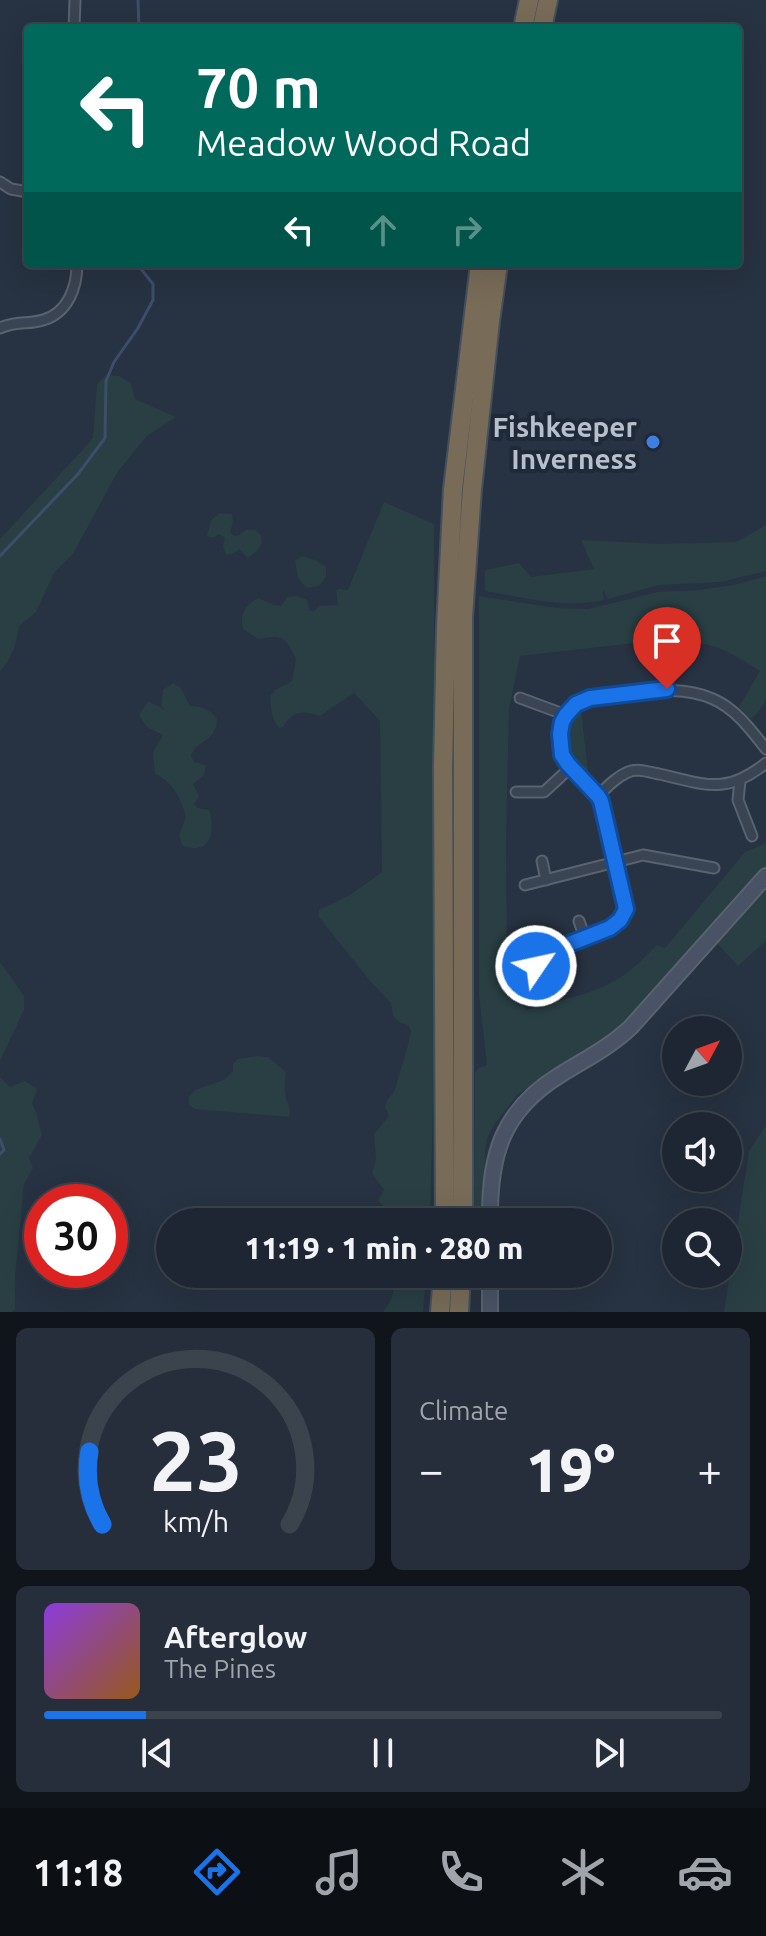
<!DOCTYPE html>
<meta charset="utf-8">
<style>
:root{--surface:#1d2632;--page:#252e3a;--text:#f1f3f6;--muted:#a0a5ac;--line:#3b434d;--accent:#1a73e8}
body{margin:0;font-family:Ubuntu,sans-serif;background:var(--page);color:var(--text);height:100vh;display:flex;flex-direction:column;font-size:30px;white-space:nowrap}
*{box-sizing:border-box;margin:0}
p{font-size:26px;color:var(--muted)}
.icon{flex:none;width:44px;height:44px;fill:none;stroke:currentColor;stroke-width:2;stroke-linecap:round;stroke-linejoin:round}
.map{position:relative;height:1312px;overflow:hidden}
.drawer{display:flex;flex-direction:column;gap:16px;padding:16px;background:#10151c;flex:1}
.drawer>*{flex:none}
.banner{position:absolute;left:24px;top:24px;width:718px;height:244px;border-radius:8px;box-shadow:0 8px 32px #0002,0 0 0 2px var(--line);background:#00695c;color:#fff;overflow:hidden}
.needle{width:52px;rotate:49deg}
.buttons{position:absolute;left:662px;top:1016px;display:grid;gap:16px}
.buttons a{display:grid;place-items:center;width:80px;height:80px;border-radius:50%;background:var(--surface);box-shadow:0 8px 32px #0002,0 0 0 2px var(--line);font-size:40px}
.speed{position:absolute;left:24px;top:1184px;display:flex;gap:16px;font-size:40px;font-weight:700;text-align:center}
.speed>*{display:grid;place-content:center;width:104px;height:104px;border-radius:50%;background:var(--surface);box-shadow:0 8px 32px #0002,0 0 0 2px var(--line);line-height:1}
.speed .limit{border:12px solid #d22;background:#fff;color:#111}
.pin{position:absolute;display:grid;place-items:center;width:68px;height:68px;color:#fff;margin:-82px -34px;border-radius:50% 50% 50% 0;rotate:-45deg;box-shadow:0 0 8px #0007}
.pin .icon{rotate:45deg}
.me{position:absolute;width:88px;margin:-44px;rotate:56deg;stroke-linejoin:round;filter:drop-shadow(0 0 6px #0008)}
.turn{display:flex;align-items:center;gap:28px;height:168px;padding:0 40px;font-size:36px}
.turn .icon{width:104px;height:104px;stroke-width:2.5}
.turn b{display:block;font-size:56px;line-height:68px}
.lanes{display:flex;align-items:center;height:76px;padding:0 40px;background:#0003;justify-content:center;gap:40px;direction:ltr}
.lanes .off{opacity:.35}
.big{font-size:60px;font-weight:800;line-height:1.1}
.drawer .widget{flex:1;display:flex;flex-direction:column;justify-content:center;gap:12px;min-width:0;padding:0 28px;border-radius:12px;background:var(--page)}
.drawer .dial{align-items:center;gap:0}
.dial svg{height:208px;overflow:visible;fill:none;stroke:var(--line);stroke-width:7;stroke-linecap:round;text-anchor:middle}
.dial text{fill:var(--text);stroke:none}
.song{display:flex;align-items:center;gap:24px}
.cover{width:96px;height:96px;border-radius:12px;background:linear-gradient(135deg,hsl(270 70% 55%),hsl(30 70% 35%))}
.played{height:8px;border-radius:4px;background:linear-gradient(90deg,var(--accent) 15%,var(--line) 15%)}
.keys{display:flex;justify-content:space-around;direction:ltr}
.heat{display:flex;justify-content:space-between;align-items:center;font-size:44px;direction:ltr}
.drawer .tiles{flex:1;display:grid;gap:16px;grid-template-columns:1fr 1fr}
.widget:last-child{grid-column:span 2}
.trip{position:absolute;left:156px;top:1208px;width:456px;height:80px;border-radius:40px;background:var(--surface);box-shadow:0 8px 32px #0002,0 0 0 2px var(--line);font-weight:800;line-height:80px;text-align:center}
.tabs{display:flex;height:128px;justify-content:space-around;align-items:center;background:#0c0f14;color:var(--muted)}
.tabs .icon{width:56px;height:56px}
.tabs .selected{color:var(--accent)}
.tabs b{font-size:36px;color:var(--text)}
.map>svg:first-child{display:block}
.green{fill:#293f43}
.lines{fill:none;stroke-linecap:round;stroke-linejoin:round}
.stream{stroke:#3c4e6b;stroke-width:3}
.street-casing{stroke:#59626f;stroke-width:13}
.secondary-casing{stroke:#59626f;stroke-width:18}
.highway-casing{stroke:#464f5c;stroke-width:22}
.street{stroke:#3b4452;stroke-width:9}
.secondary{stroke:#495365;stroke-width:14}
.highway{stroke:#786c58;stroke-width:18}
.route-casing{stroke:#114b97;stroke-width:20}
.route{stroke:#1a73e8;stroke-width:14}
.shop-dot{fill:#3f7fe0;stroke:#1f2937;stroke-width:3}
.labels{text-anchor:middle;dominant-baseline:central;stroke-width:8;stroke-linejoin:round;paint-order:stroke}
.poi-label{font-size:28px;font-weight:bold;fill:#b8bfcc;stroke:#1f2937;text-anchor:end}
</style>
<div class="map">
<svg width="766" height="1312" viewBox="0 0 766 1312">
<rect width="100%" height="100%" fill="#273242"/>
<g class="green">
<path d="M106,375L119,376L131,383L135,399L176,417L147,436L118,471L73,554L54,573L36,612L19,626C16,644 13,658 0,671V539L88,444L93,437L97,384Z"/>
<path d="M384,502L434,524V1064L430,1222H384V1219L391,1214L390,1209L384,1207L378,1200L384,1190L372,1173L376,1159L374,1134L389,1116L385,1107L387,1100L394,1092L408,1045L411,1031L408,1025L399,1022L393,1016L391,1003L370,981L318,916L319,910L350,895L382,872L380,721L354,693L320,716C303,710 293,711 283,727L279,728C271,719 271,707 270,696L275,690L292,681L296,659C285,637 284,634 259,639L243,629C239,614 245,605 258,598L274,605L281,606L287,597L297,596L307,600L310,611H314L319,606L338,605L336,590L340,589L348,590Z"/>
<polygon points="220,513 232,514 233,521 230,532 234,536 239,535 246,530 255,530 261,535 262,543 256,552 248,558 239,549 234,553 226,555 223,547 225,538 219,534 213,538 207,536 211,520"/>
<path d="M766,525V571L721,582L659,585L608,599L603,589L604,600C564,609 525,598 485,591V570L519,563L531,577L594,569L581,540L659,544L736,542Z"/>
<polygon points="302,556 315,560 326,567 326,577 319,586 306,588 298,578 295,561"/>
<path d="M766,576V699L759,711L751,719L739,707L760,671C741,659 720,645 697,643C681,641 669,644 652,641L520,656L509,709L506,841L507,974L526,1010C555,1001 588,996 614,981C631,972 644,958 657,945L665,948L745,852L764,844L766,841V868L634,1016L614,1032L517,1095L494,1125L487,1139L485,1151V1222H474L475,1072L479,1068L487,1065L479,995V596L557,608L588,609L658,592L698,590L734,585Z"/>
<path d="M173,683L181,688L190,706C201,706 210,709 217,719C216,743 199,738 191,755L194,762L206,765L204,775L193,784L199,797L194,804L198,808L209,810C217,832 209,857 182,845L179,835L186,817C180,797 174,783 155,774L153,752L163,735L147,727L139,715L148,701L164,709L161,705L163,690Z"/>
<path d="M581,711L588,770L586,772C567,752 558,733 581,711Z"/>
<polygon points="766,887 766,941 738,966 716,942"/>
<polygon points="0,962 24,996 24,1010 0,1061"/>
<path d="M257,1056L268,1057L286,1072C285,1079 284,1085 285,1092C286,1102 292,1108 289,1117L195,1109L189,1105V1097L195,1090L224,1080L233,1071V1063L238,1059Z"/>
<polygon points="0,1077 10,1087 25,1081 37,1089 32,1104 36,1112 42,1135 29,1158 33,1168 24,1184 15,1277 15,1309 12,1312 0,1312"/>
<polygon points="766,1125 766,1312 724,1312 749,1151"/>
<path d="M391,1274H426L423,1312H383C392,1301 397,1288 391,1274Z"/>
</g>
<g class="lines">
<g class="stream">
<polyline points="138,0 139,28"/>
<polyline points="0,556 78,474 105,438 106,381 114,362 138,328 153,300 153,284 137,264"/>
<polyline points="0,1139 4,1150 0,1154"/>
</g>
<g class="street-casing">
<g id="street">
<polyline points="74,28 75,0"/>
<polyline points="0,182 11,189 28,192"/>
<path d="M0,328C18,320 28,325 43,320C68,313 77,287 77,264"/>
<polyline points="520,698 566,715"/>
<polyline points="740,781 738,800 752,836"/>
<polyline points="516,792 544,792 571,767"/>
<path d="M598,796C607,787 616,777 628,772C638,768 648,772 659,774C705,784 725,796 766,763"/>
<polyline points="542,861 546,880"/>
<polyline points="525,885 643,855 714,868"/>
<polyline points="579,921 585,938"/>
<path d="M520,972L552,961L564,946L610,928L620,920L626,909L601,801L598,796C587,784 573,773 565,760C560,751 559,740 560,730C566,696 602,697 629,694C658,690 686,687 713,699C736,709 751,730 766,749"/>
</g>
</g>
<g class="secondary-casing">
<g id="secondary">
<path d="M490,1222C489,1157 501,1111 560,1075C584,1060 610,1047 631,1027L766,876"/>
<polyline points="490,1274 490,1312"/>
</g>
</g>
<g class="highway-casing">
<g id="highway">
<polyline points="523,28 529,0"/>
<polyline points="542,28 548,0"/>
<polyline points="445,1222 443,768 446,627 453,489 480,264"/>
<polyline points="463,1222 463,617 472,489 490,321 498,264"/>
<polyline points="440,1312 443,1274"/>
<polyline points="459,1312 461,1274"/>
</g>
</g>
<use href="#street" class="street"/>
<use href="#secondary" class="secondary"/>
<use href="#highway" class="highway"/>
</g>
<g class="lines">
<g class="route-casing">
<polyline id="route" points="536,966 552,961 564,946 610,928 620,920 626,909 601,801 598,796 568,764 562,755 560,734 562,722 566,715 576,704 590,698 667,689"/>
</g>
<use href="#route" class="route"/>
</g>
<circle class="shop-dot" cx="653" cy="442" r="8"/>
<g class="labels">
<g class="poi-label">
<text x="637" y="426">Fishkeeper<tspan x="637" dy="32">Inverness</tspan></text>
</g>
</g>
</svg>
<div class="buttons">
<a><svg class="needle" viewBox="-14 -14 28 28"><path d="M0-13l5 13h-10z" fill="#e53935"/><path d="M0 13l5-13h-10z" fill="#a0a5ac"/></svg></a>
<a><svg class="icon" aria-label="sound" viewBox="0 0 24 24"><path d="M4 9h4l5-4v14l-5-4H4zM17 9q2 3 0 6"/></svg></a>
<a><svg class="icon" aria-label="search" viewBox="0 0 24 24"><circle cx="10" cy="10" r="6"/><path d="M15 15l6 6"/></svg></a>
</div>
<div class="speed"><div class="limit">30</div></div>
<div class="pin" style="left:667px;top:689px;background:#d93025"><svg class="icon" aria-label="arrive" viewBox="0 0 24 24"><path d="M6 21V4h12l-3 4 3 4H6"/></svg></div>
<svg class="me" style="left:536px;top:966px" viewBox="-20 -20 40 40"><circle r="17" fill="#1a73e8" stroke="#fff" stroke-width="3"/><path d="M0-11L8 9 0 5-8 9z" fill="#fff"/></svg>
<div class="trip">11:19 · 1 min · 280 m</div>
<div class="banner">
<div class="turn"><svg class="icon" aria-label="left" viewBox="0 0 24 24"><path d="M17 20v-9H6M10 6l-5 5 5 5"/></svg><div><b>70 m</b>Meadow Wood Road</div></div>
<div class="lanes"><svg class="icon" aria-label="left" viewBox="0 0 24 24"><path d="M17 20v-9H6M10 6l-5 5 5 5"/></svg><svg class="icon off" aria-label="ahead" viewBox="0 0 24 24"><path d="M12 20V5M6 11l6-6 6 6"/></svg><svg class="icon off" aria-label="right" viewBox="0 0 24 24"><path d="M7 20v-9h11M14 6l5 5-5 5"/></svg></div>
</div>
</div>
<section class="drawer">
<div class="tiles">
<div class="widget dial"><svg viewBox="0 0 100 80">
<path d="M14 69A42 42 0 1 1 86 69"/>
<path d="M14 69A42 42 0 0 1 9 41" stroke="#1a73e8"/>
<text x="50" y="56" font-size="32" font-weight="700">23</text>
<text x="50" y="72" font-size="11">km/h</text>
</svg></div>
<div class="widget"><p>Climate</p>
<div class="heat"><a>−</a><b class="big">19°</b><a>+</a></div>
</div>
<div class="widget">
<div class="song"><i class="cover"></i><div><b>Afterglow</b><p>The Pines</p></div></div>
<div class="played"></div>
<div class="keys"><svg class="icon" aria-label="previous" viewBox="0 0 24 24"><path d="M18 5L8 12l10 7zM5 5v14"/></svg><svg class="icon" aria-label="pause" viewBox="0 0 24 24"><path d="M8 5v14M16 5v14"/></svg><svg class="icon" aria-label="next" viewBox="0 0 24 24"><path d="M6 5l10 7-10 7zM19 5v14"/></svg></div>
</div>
</div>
</section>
<nav class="tabs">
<b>11:18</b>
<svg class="icon selected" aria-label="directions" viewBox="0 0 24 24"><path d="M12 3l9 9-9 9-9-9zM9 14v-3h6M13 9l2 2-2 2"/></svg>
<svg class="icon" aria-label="music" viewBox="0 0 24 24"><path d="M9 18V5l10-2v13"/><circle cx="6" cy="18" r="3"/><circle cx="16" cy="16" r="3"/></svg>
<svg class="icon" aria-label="phone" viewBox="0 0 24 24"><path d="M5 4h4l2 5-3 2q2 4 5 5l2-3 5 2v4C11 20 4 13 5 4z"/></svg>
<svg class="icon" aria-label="climate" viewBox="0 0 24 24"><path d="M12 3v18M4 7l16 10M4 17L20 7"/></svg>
<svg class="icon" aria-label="car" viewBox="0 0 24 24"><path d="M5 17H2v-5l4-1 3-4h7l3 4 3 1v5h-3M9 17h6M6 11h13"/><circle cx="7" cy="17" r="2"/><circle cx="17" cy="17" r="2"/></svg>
</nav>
